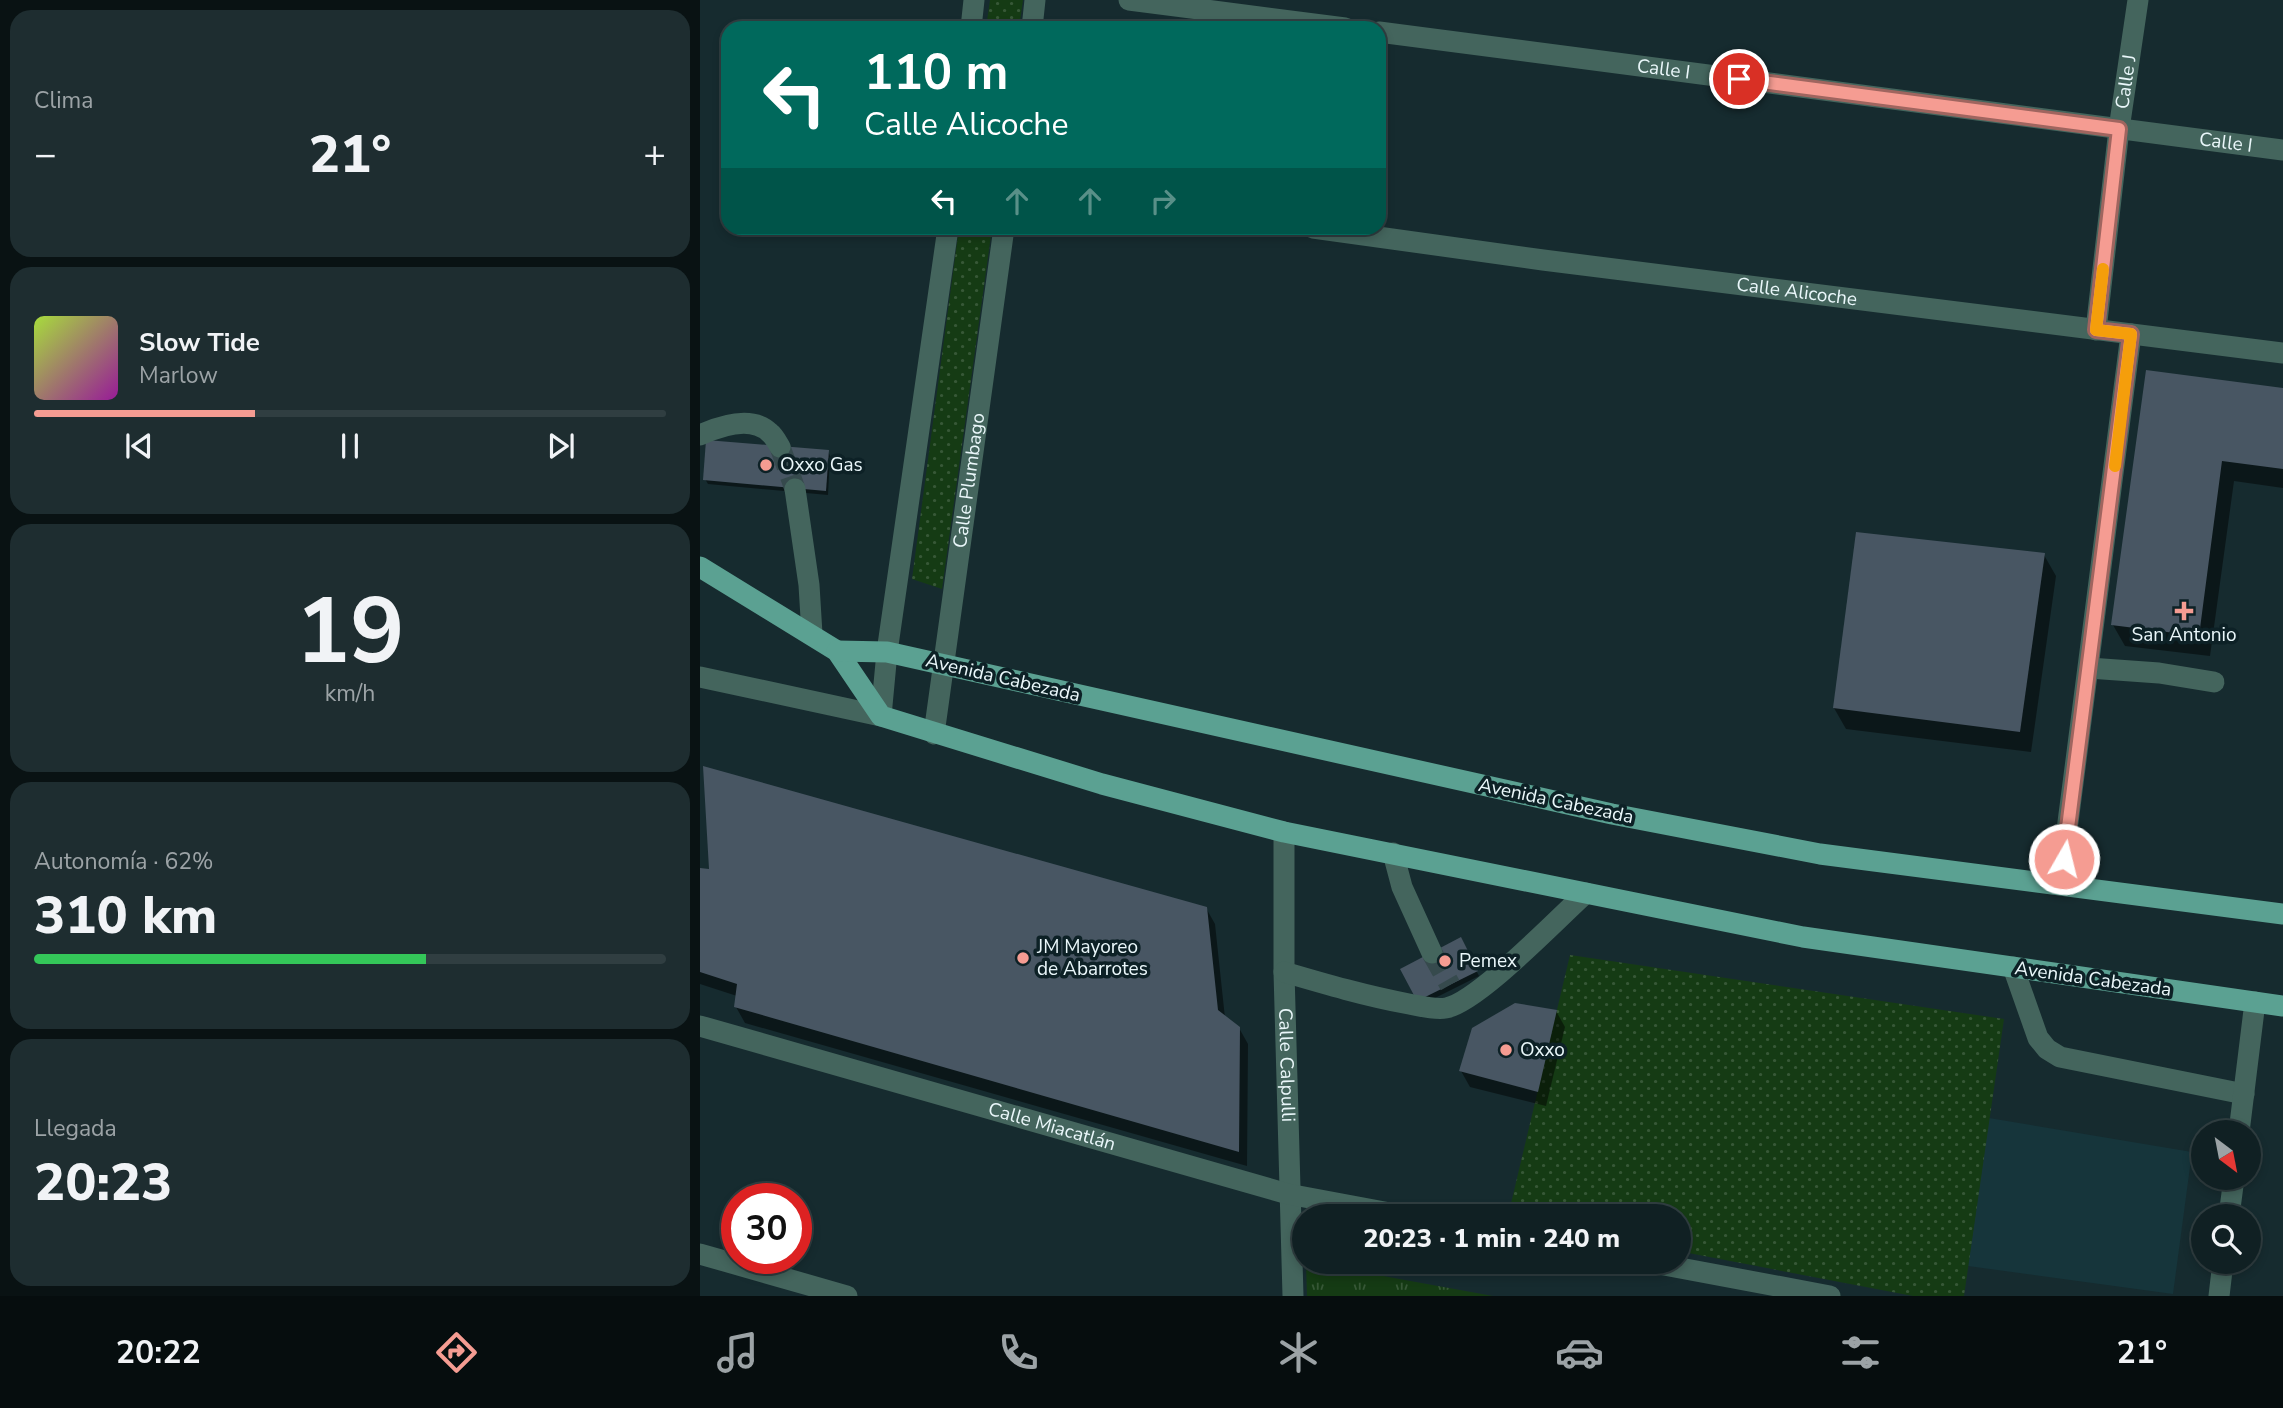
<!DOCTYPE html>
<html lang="es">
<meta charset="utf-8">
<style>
:root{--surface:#102023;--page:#1e2d30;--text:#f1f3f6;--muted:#9ca3a6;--line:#303e41;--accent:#f59c92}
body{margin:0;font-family:"Nunito Sans",sans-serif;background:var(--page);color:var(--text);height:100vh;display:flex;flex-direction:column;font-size:26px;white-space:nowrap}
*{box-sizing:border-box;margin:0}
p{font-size:23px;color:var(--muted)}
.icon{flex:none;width:38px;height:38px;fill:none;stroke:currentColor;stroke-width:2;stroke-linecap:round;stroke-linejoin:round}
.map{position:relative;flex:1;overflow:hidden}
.side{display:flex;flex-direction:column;gap:10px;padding:10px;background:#091213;width:700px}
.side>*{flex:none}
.banner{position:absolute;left:21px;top:21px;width:665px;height:214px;border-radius:21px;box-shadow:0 4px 10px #0003,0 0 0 2px var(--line);background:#00695c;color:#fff;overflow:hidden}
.needle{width:46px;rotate:148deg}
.tools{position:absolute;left:1491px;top:1120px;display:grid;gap:14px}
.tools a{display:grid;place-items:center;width:70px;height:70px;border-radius:50%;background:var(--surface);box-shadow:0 4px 10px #0003,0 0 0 2px var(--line);font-size:35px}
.speed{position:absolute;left:21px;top:1183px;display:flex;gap:14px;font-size:35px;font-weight:700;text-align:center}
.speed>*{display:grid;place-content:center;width:91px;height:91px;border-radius:50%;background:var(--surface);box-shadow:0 4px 10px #0003,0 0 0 2px var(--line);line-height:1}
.speed .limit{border:10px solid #d22;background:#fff;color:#111}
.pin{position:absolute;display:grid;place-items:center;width:60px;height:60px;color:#fff;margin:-30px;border:4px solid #fff;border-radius:50%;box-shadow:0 2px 7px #0007}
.me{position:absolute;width:77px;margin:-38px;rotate:8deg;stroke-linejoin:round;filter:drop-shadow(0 0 5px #0008)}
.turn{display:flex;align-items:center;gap:24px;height:147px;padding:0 28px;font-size:32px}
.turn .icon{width:91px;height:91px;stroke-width:2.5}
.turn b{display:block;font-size:49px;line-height:60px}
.lanes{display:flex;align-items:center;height:66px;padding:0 28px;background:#0003;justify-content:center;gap:35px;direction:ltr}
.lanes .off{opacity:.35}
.big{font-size:52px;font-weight:800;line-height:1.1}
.side .widget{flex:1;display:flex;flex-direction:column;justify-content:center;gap:10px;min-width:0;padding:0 24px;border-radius:21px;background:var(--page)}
.side .dial{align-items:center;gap:0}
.dial b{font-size:91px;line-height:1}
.song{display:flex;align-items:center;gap:21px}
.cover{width:84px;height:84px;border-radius:10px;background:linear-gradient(135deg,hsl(80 70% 55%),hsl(300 70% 35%))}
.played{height:7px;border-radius:4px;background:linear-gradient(90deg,var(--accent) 35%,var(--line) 35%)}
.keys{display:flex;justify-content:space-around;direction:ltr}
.heat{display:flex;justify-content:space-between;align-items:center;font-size:38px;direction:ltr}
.charge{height:10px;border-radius:5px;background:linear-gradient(90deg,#34c759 62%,var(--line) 0)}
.trip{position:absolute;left:592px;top:1204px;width:399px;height:70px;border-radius:35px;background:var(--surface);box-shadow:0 4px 10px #0003,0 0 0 2px var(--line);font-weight:800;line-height:70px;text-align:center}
.dock{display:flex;height:112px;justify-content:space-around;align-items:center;background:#060d0e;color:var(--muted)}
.dock .icon{width:49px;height:49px}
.dock .on{color:var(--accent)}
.dock b{font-size:32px;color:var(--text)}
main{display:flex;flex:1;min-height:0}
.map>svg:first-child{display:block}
.built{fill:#16353b}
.grass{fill:url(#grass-dots)}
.park{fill:url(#park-tufts)}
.shadow{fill:#0007}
.building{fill:#485663}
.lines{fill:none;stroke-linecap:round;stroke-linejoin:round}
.minor-tunnel{stroke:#364a4d;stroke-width:21;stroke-dasharray:21 10;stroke-linecap:butt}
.minor{stroke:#44655d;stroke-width:21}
.major{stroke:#5ba192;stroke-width:21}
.route-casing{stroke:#9f655f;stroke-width:18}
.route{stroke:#f59c92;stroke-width:12}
.slow{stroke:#f59e0b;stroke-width:12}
.poi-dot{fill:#f59c92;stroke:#0d2126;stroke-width:2.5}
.labels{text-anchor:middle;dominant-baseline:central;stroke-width:7;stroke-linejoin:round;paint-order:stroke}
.street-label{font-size:19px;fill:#eaf7fa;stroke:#0d2126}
.poi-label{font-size:19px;fill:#eaf7fa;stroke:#0d2126;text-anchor:start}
</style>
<main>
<section class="side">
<div class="widget"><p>Clima</p>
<div class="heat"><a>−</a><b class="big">21°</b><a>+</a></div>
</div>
<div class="widget">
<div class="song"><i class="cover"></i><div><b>Slow Tide</b><p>Marlow</p></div></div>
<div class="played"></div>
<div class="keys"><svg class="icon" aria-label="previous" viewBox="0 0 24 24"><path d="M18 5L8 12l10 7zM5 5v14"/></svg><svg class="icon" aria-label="pause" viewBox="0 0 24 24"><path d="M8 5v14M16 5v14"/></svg><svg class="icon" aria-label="next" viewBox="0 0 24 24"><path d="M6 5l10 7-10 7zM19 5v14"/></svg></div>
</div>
<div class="widget dial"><b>19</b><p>km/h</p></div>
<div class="widget"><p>Autonomía · 62%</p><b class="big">310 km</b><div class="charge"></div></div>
<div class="widget"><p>Llegada</p><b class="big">20:23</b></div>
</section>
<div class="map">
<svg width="1583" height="1296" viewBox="0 0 1583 1296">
<defs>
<pattern id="grass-dots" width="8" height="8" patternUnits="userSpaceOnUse" patternTransform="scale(1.75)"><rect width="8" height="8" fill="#153b14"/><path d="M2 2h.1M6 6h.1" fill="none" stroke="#375837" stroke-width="1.8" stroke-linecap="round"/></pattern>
<pattern id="park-tufts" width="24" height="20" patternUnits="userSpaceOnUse" patternTransform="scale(1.75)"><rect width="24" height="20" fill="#153b14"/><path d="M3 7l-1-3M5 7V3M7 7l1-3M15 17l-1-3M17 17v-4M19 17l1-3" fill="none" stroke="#375837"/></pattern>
</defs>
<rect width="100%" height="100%" fill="#162b2f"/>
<polygon class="built" points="1289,1118 1492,1152 1473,1294 1268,1266"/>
<g class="grass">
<polygon points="290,0 323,0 319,28 286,28"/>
<polygon points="259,228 292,228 242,589 212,579"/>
<polygon points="870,955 1304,1019 1264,1296 1213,1296 978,1251 978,1216 808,1216"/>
</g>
<polygon class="park" points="606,1262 793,1296 607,1296"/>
<g class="shadow">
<polygon points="1447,372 1583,390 1583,488 1534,481 1510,656 1425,646 1413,625"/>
<polygon points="128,451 130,456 128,495 8,484 5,479"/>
<polygon points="1344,555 1356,576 1331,752 1146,729 1134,708"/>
<polygon points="0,869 506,908 515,924 525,1018 539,1028 548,1044 547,1166 45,1023 36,1007 37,996 0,984"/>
<polygon points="761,940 779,976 721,1005"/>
<polygon points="856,1011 865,1027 846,1106 770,1087 761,1071"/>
</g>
<g class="building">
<polygon points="1446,370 1583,388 1583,469 1522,461 1499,636 1411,625"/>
<polygon points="6,440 129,450 126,491 3,480"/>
<polygon points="1156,532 1345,553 1320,732 1133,708"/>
<polygon points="3,766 507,907 518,1010 540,1027 539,1152 34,1007 37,984 0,972 0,868 9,869"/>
<polygon points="761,937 778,971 717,1001 700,969"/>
<polygon points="815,1003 857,1010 838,1092 759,1071 772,1028"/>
</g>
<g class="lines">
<g class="minor-tunnel">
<polyline points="80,447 95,489"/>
<polyline points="732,953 750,985"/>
</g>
<g class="minor">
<polyline points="429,0 645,28"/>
<polyline points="271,28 274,0"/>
<polyline points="332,28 335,0"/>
<path id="s1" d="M679,32L1583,150"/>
<path id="s2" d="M613,228L843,260L1583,353"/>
<path id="s3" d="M1396,330L1419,129L1438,0"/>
<path d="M0,435C20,426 52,415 70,433C74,436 77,442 80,447"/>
<polyline points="95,489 109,585 112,634"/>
<polyline points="1389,668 1459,673 1514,682"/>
<polyline points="0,677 181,716 187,652 248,228"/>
<path id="s4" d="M234,734L304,228"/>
<path id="s5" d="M584,832V972L593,1296"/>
<polyline points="693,853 702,887 732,953"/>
<polyline points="1360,884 1431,334"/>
<polyline points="1313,967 1338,1038 1347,1049 1360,1057 1544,1094"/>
<path d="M584,972C625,984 666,996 709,1004C721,1006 734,1010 746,1008C778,1002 858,918 886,893"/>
<path id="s6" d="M0,1026L588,1194L706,1216"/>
<polyline points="1539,1132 1555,1002"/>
<polyline points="1529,1216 1534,1178"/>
<polyline points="0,1254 147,1296"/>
<polyline points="948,1262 1130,1296"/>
<polyline points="1519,1296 1523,1262"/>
</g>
<g class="major">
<polyline points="0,567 137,651 181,716 402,784 584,832 1103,937 1583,1006"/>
<polyline points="137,651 187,652 912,814 1120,854 1583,914"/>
</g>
</g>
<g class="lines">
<g class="route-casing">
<polyline id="route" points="1039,79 1419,129 1396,330 1431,334 1364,859"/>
</g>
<use href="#route" class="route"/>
<polyline class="slow" points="1403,269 1396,330 1431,334 1415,466"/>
</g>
<g class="poi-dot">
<circle cx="66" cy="465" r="7"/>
<path d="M1480.5 600.5h7v7h7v7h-7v7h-7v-7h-7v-7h7z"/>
<circle cx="323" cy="958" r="7"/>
<circle cx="745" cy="961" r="7"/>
<circle cx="806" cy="1050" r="7"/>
</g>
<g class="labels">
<g class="street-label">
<text stroke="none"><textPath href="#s1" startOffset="287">Calle I</textPath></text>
<text stroke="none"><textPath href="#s3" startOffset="250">Calle J</textPath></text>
<text stroke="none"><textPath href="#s1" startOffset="854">Calle I</textPath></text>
<text stroke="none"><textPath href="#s2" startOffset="488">Calle Alicoche</textPath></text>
<text stroke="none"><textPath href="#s4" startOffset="256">Calle Plumbago</textPath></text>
<text transform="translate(303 678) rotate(13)">Avenida Cabezada</text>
<text transform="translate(856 801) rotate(12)">Avenida Cabezada</text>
<text transform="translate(1393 979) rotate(8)">Avenida Cabezada</text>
<text stroke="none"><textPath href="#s5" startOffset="233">Calle Calpulli</textPath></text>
<text stroke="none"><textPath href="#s6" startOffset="366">Calle Miacatlán</textPath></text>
</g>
<g class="poi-label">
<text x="80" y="465">Oxxo Gas</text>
<text x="1484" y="635" text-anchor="middle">San Antonio</text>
<text x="337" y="947">JM Mayoreo<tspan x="337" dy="22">de Abarrotes</tspan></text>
<text x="759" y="961">Pemex</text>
<text x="820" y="1050">Oxxo</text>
</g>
</g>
</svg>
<div class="tools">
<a><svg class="needle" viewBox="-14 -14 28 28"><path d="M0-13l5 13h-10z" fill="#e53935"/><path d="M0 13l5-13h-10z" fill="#9ca3a6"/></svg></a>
<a><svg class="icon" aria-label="search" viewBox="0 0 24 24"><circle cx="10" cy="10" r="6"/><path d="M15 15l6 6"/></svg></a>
</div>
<div class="speed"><div class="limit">30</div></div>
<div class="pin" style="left:1039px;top:79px;background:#d93025"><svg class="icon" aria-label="arrive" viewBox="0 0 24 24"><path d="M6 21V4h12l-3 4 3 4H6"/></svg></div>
<svg class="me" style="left:1364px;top:859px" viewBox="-20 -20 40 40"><circle r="17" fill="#f59c92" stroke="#fff" stroke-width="3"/><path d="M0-11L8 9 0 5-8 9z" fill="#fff"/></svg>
<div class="trip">20:23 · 1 min · 240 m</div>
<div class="banner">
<div class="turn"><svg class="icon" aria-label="left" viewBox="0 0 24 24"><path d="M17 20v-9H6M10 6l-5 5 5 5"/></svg><div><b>110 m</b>Calle Alicoche</div></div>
<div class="lanes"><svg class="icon" aria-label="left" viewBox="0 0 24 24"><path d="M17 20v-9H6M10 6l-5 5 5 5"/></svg><svg class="icon off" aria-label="ahead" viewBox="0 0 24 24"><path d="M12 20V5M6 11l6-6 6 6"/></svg><svg class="icon off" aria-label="ahead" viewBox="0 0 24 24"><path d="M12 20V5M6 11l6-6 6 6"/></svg><svg class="icon off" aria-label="right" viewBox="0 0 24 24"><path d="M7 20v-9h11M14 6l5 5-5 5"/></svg></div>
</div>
</div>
</main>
<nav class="dock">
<b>20:22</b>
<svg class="icon on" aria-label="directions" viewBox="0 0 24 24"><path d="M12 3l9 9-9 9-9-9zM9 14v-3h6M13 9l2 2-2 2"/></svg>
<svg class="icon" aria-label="music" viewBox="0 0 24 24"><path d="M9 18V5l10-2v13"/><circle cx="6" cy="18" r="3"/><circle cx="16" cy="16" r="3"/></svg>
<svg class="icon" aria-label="phone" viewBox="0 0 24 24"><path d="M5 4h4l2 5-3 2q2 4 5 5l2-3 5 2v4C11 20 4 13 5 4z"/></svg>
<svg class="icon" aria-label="climate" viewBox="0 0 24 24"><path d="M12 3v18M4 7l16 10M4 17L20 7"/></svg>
<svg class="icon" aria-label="car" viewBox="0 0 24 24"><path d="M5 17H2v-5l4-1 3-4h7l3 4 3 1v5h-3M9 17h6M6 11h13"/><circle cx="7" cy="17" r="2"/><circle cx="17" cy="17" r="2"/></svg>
<svg class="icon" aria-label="filters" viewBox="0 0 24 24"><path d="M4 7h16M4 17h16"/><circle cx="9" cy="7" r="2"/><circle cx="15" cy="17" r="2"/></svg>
<b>21°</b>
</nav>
